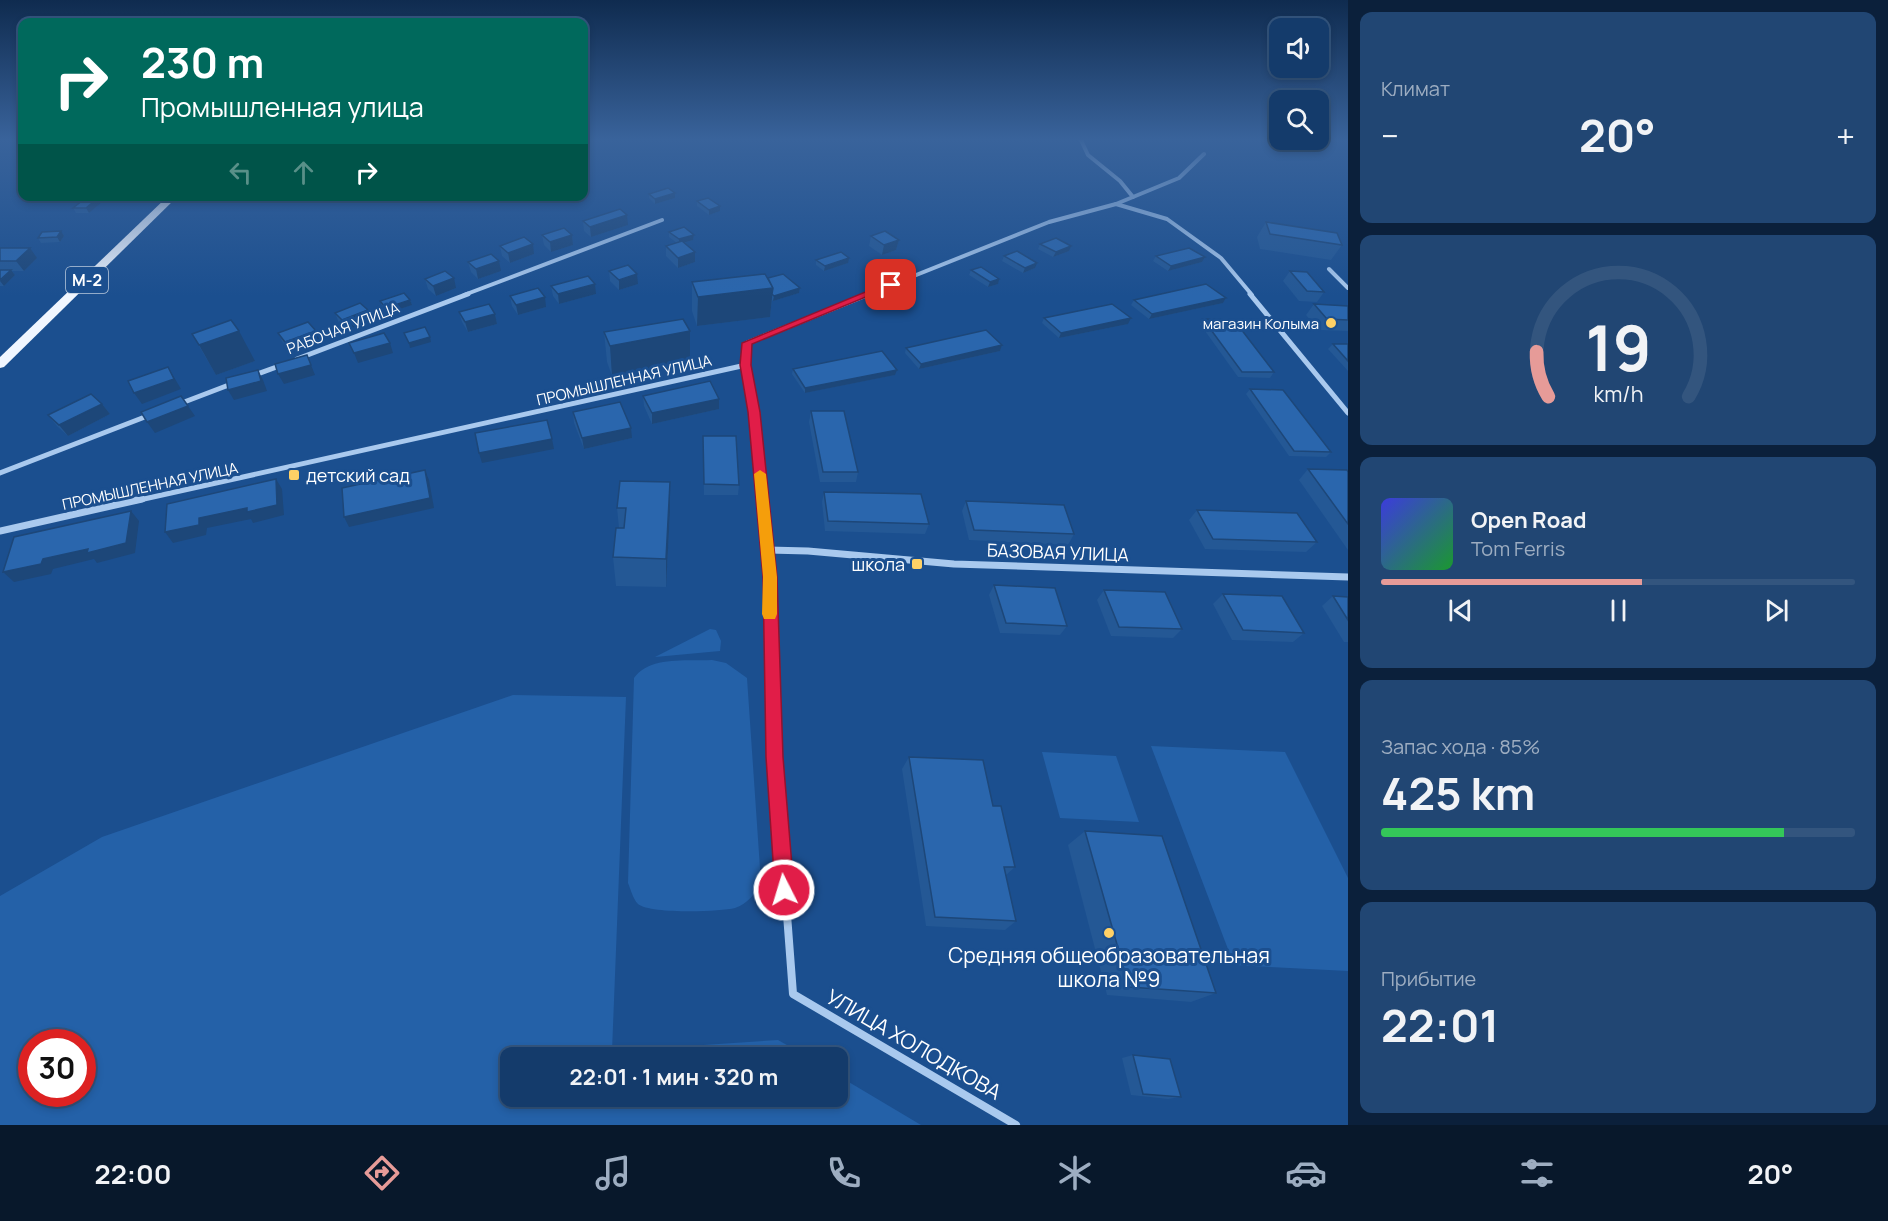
<!DOCTYPE html>
<html lang="ru">
<meta charset="utf-8">
<style>
:root{--surface:#143b6b;--page:#214673;--text:#f1f3f6;--muted:#9dadc1;--line:#33557e;--accent:#e69b98}
body{margin:0;font-family:Manrope,sans-serif;background:var(--page);color:var(--text);height:100vh;display:flex;flex-direction:column;font-size:22px;white-space:nowrap}
*{box-sizing:border-box;margin:0}
p{font-size:20px;color:var(--muted)}
.icon{flex:none;width:33px;height:33px;fill:none;stroke:currentColor;stroke-width:2;stroke-linecap:round;stroke-linejoin:round}
.map{position:relative;flex:1;overflow:hidden}
.sheet{display:flex;flex-direction:column;gap:12px;padding:12px;background:#0b203b;width:540px}
.sheet>*{flex:none}
.hud{position:absolute;left:18px;top:18px;width:570px;height:183px;border-radius:12px;box-shadow:0 3px 9px #0003,0 0 0 2px var(--line);background:#00695c;color:#fff;overflow:hidden}
.fabs{position:absolute;left:1269px;top:18px;display:grid;gap:12px}
.fabs a{display:grid;place-items:center;width:60px;height:60px;border-radius:12px;background:var(--surface);box-shadow:0 3px 9px #0003,0 0 0 2px var(--line);font-size:30px}
.speed{position:absolute;left:18px;top:1029px;display:flex;gap:12px;font-size:30px;font-weight:700;text-align:center}
.speed>*{display:grid;place-content:center;width:78px;height:78px;border-radius:50%;background:var(--surface);box-shadow:0 3px 9px #0003,0 0 0 2px var(--line);line-height:1}
.speed .limit{border:9px solid #d22;background:#fff;color:#111}
.pin{position:absolute;display:grid;place-items:center;width:51px;height:51px;color:#fff;margin:-26px;border-radius:12px;box-shadow:0 3px 9px #0006}
.me{position:absolute;width:66px;margin:-33px;rotate:355deg;stroke-linejoin:round;filter:drop-shadow(0 0 4px #0008)}
.turn{display:flex;align-items:center;gap:21px;height:126px;padding:0 24px;font-size:27px}
.turn .icon{width:78px;height:78px;stroke-width:2.5}
.turn b{display:block;font-size:42px;line-height:51px}
.lanes{display:flex;align-items:center;height:57px;padding:0 24px;background:#0003;justify-content:center;gap:30px;direction:ltr}
.lanes .off{opacity:.35}
.big{font-size:45px;font-weight:700;line-height:1.1}
.sheet .tile{flex:1;display:flex;flex-direction:column;justify-content:center;gap:9px;min-width:0;padding:0 21px;border-radius:12px;background:var(--page)}
.sheet .dial{align-items:center;gap:0}
.dial svg{height:156px;overflow:visible;fill:none;stroke:var(--line);stroke-width:7;stroke-linecap:round;text-anchor:middle}
.dial text{fill:var(--text);stroke:none}
.song{display:flex;align-items:center;gap:18px}
.cover{width:72px;height:72px;border-radius:9px;background:linear-gradient(135deg,hsl(240 70% 55%),hsl(130 70% 35%))}
.played{height:6px;border-radius:3px;background:linear-gradient(90deg,var(--accent) 55%,var(--line) 55%)}
.keys{display:flex;justify-content:space-around;direction:ltr}
.heat{display:flex;justify-content:space-between;align-items:center;font-size:33px;direction:ltr}
.charge{height:9px;border-radius:4px;background:linear-gradient(90deg,#34c759 85%,var(--line) 0)}
.trip{position:absolute;left:500px;top:1047px;width:348px;height:60px;border-radius:12px;background:var(--surface);box-shadow:0 3px 9px #0003,0 0 0 2px var(--line);font-weight:700;line-height:60px;text-align:center}
.menu{display:flex;height:96px;justify-content:space-around;align-items:center;background:#08182b;color:var(--muted)}
.menu .icon{width:42px;height:42px}
.menu .selected{color:var(--accent)}
.menu b{font-size:27px;color:var(--text)}
main{display:flex;flex:1;min-height:0}
.map>svg:first-child{display:block}
.green{fill:#2461a8;fill-rule:evenodd}
.lines{fill:none;stroke-linecap:round;stroke-linejoin:round}
.street-far3{stroke:#a9c9ee;stroke-width:4}
.street-far2{stroke:#a9c9ee;stroke-width:5}
.street-far1{stroke:#a9c9ee;stroke-width:7}
.street{stroke:#a9c9ee;stroke-width:8}
.primary{fill:#f0f6ff;fill-rule:evenodd}
.wall{fill:#245895}
.shaded-wall{fill:#1d4779}
.building{fill:#2a66ad;stroke:#1d4779;stroke-width:1.5}
.route{fill:#e11d48;stroke:#92132f;stroke-width:1.5}
.slow{fill:#f59e0b}
.poi-dot{fill:#ffd166;stroke:#1b4f8f;stroke-width:2}
.labels{text-anchor:middle;dominant-baseline:central;stroke-width:6;stroke-linejoin:round;paint-order:stroke}
.far-poi-label{font-size:15px;fill:#fff;stroke:#1b4f8f;text-anchor:end}
.far-street-label{font-size:15px;fill:#fff;stroke:#1b4f8f}
.shield{fill:#1b4f8f;stroke:#bbcadd;stroke-width:1.5}
.shield-label{font-size:16px;font-weight:bold;fill:#fff}
.poi-label{font-size:18px;fill:#fff;stroke:#1b4f8f;text-anchor:start}
.street-label{font-size:18px;fill:#fff;stroke:#1b4f8f}
.near-poi-label{font-size:21px;fill:#fff;stroke:#1b4f8f}
.near-street-label{font-size:21px;fill:#fff;stroke:#1b4f8f}
</style>
<main>
<div class="map">
<svg width="1348" height="1125" viewBox="0 0 1348 1125">
<rect width="100%" height="100%" fill="#1b4f8f"/>
<g class="green">
<polygon points="710,629 716,630 721,641 720,651 655,657"/>
<path d="M712,660L726,663L747,678L761,883C755,894 747,904 735,908C719,912 650,914 638,904C633,899 631,890 628,883L634,678C649,656 687,661 712,660Z"/>
<path d="M513,695L626,697L612,1051L778,1040L808,1057L510,1058V1096H837V1075L921,1125H0V896L102,837ZM82,1042V1094H32V1042Z"/>
<polygon points="1151,746 1285,752 1348,878 1348,971 1234,965"/>
<polygon points="1042,752 1116,756 1139,822 1060,818"/>
</g>
<g class="lines">
<g class="street-far3">
<polyline points="1080,138 1088,155 1120,181 1133,197"/>
<polyline points="1116,204 1167,219 1221,258 1252,295"/>
<polyline points="1329,269 1348,288"/>
<polyline points="464,295 662,220"/>
<polyline points="866,295 1049,222 1116,204 1179,178 1204,154"/>
</g>
<g class="street-far2">
<polyline points="1250,294 1348,413"/>
<polyline points="297,359 468,294"/>
<polyline points="252,376 282,365"/>
<polyline points="179,404 234,383"/>
<polyline points="0,473 150,415"/>
<polyline points="135,501 746,365"/>
<polyline points="763,501 754,412 746,365 747,343 869,294"/>
</g>
<g class="street-far1">
<polyline points="762,499 770,577 776,771"/>
<polyline points="0,531 142,499"/>
<polyline points="768,550 808,551 954,564 1348,577"/>
</g>
<polyline class="street" points="776,769 793,994 1016,1125"/>
<polygon class="primary" points="168,196 178,196 4,367 0,368 0,357"/>
</g>
<g class="wall">
<polygon points="11,138 22,138 22,142 13,142"/>
<polygon points="649,194 675,198 655,204 649,198"/>
<polygon points="697,201 720,211 709,215 697,206"/>
<polygon points="102,202 89,213 76,213 73,208"/>
<polygon points="583,221 628,225 591,237 584,231"/>
<polygon points="1266,222 1342,245 1331,260 1260,249 1257,237"/>
<polygon points="61,231 64,236 60,242 41,243 38,238"/>
<polygon points="669,232 694,235 693,240 684,243 695,262 678,268 666,256 666,246 677,243 669,237"/>
<polygon points="542,235 572,235 573,245 551,252 544,245"/>
<polygon points="871,236 899,240 896,250 882,255 869,246"/>
<polygon points="1040,244 1069,251 1053,257 1038,249"/>
<polygon points="500,246 534,254 510,263 502,256"/>
<polygon points="0,248 37,258 24,271 12,271 15,275 4,286 0,286"/>
<polygon points="1004,256 1035,268 1023,273 1002,261"/>
<polygon points="1156,256 1205,257 1202,262 1168,271 1153,261"/>
<polygon points="816,260 848,263 824,271 816,265"/>
<polygon points="468,262 501,271 478,279 471,272"/>
<polygon points="971,270 998,284 988,287 969,275"/>
<polygon points="609,271 638,284 619,290 610,281"/>
<polygon points="1290,271 1324,292 1317,302 1299,301 1283,281"/>
<polygon points="768,278 800,288 799,293 773,301 772,300 770,317 697,326 692,311 692,282"/>
<polygon points="425,279 456,288 436,296 428,289"/>
<polygon points="551,286 596,294 559,304 553,296"/>
<polygon points="510,296 546,307 518,315 512,306"/>
<polygon points="1226,298 1223,303 1149,319 1131,305 1134,300"/>
<polygon points="410,300 412,305 388,313 382,306 380,301"/>
<polygon points="1314,304 1348,306 1348,331 1319,330 1306,315"/>
<polygon points="368,310 371,321 346,330 339,323 335,313"/>
<polygon points="459,312 495,314 497,324 468,332 462,322"/>
<polygon points="1044,318 1128,324 1059,338 1042,323"/>
<polygon points="1203,319 1274,372 1270,378 1238,377 1200,324"/>
<polygon points="690,331 690,361 612,376 607,362 604,332"/>
<polygon points="278,333 320,341 289,353 283,343"/>
<polygon points="192,334 255,361 216,375"/>
<polygon points="1333,344 1348,344 1348,371 1328,349"/>
<polygon points="1002,345 1000,351 919,369 905,353 906,348"/>
<polygon points="793,369 895,375 805,393 792,374"/>
<polygon points="1250,389 1331,452 1326,457 1289,456 1246,394"/>
<polygon points="643,396 719,399 719,409 652,424 644,406"/>
<polygon points="102,404 110,414 68,436 57,426 48,415"/>
<polygon points="811,411 858,472 856,482 820,482 809,422"/>
<polygon points="573,412 632,438 584,449 574,423"/>
<polygon points="703,436 739,485 738,495 704,495"/>
<polygon points="1308,469 1348,472 1348,550 1299,480"/>
<polygon points="670,482 670,512 666,587 616,586 613,557 619,528 617,508"/>
<polygon points="824,492 929,524 925,534 825,531 822,502"/>
<polygon points="966,501 1074,534 1068,545 969,540 962,511"/>
<polygon points="1197,510 1317,542 1306,552 1205,549 1189,520"/>
<polygon points="994,585 1067,626 1060,635 1000,633 989,595"/>
<polygon points="1104,590 1182,629 1173,638 1111,636 1097,600"/>
<polygon points="1223,594 1304,633 1293,642 1232,640 1213,604"/>
<polygon points="1333,596 1348,597 1348,642 1344,642 1322,606"/>
<polygon points="909,757 993,806 1015,867 1006,875 1016,921 1005,930 926,926 902,769"/>
<polygon points="1085,831 1216,993 1191,1002 1107,995 1068,845"/>
<polygon points="1133,1055 1181,1097 1168,1099 1131,1095 1122,1058"/>
</g>
<g class="shaded-wall">
<polygon points="675,193 675,198 655,204 655,199"/>
<polygon points="99,197 102,202 89,213 86,208"/>
<polygon points="720,206 720,211 709,215 709,210"/>
<polygon points="627,215 628,225 591,237 590,227"/>
<polygon points="61,231 64,236 60,242 57,237"/>
<polygon points="572,235 573,245 551,252 550,242"/>
<polygon points="694,235 693,240 679,244 679,239"/>
<polygon points="899,240 896,250 882,255 884,245"/>
<polygon points="533,244 534,254 510,263 508,253"/>
<polygon points="1071,246 1069,251 1053,257 1056,252"/>
<polygon points="30,248 37,258 24,271 16,261"/>
<polygon points="695,252 695,262 678,268 678,258"/>
<polygon points="1205,257 1202,262 1168,271 1171,266"/>
<polygon points="849,258 848,263 824,271 825,266"/>
<polygon points="499,261 501,271 478,279 476,269"/>
<polygon points="1037,263 1035,268 1023,273 1025,268"/>
<polygon points="11,270 15,275 4,286 0,281"/>
<polygon points="637,274 638,284 619,290 619,280"/>
<polygon points="454,278 456,288 436,296 433,286"/>
<polygon points="999,279 998,284 988,287 990,282"/>
<polygon points="595,284 596,294 559,304 558,294"/>
<polygon points="773,288 770,317 697,326 698,297"/>
<polygon points="800,288 799,293 773,301 774,296"/>
<polygon points="545,297 546,307 518,315 516,305"/>
<polygon points="1226,298 1223,303 1149,319 1152,314"/>
<polygon points="410,300 412,305 388,313 386,308"/>
<polygon points="368,310 371,321 346,330 342,320"/>
<polygon points="495,314 497,324 468,332 465,322"/>
<polygon points="1131,318 1128,324 1059,338 1061,333"/>
<polygon points="239,331 255,361 216,375 199,345"/>
<polygon points="316,331 320,341 289,353 285,342"/>
<polygon points="690,331 690,361 612,376 610,346"/>
<polygon points="430,337 431,342 410,348 409,343"/>
<polygon points="390,343 393,353 358,363 354,353"/>
<polygon points="1002,345 1000,351 919,369 921,364"/>
<polygon points="307,355 315,375 284,384 278,374"/>
<polygon points="168,367 181,389 142,404 134,393"/>
<polygon points="258,370 263,380 267,391 234,400 228,390"/>
<polygon points="897,370 895,375 805,393 805,388"/>
<polygon points="719,399 719,409 652,424 652,413"/>
<polygon points="102,404 110,414 68,436 59,425"/>
<polygon points="188,406 195,416 155,433 147,422"/>
<polygon points="631,428 632,438 584,449 582,438"/>
<polygon points="552,439 554,449 482,463 479,453"/>
<polygon points="425,470 429,480 434,508 349,527 344,517"/>
<polygon points="276,479 282,489 284,515 253,523 251,519 207,528 206,535 173,543 165,532 199,518"/>
<polygon points="670,482 670,512 666,587 666,559"/>
<polygon points="131,511 139,521 135,553 97,563 94,559 53,569 51,574 14,582 3,572 43,559"/>
</g>
<g class="building">
<polygon points="668,188 675,193 655,199 649,194"/>
<polygon points="87,197 99,197 86,208 73,208"/>
<polygon points="708,198 720,206 709,210 697,201"/>
<polygon points="620,209 627,215 590,227 583,221"/>
<polygon points="1266,222 1337,233 1342,245 1270,234"/>
<polygon points="684,227 694,235 679,239 669,232"/>
<polygon points="564,228 572,235 550,242 542,235"/>
<polygon points="61,231 57,237 38,238 42,232"/>
<polygon points="885,231 899,240 884,245 871,236"/>
<polygon points="524,237 533,244 508,253 500,246"/>
<polygon points="1056,238 1071,246 1056,252 1040,244"/>
<polygon points="682,241 695,252 678,258 666,246"/>
<polygon points="0,248 30,248 16,261 0,261"/>
<polygon points="1189,248 1205,257 1171,266 1156,256"/>
<polygon points="1017,251 1037,263 1025,268 1004,256"/>
<polygon points="841,252 849,258 825,266 816,260"/>
<polygon points="491,254 499,261 476,269 468,262"/>
<polygon points="628,265 637,274 619,280 609,271"/>
<polygon points="981,267 999,279 990,282 971,270"/>
<polygon points="0,270 11,270 0,280"/>
<polygon points="445,271 454,278 433,286 425,279"/>
<polygon points="1290,271 1307,272 1324,292 1307,291"/>
<polygon points="765,274 773,288 698,297 692,282"/>
<polygon points="783,274 800,288 774,296 772,294 773,288 768,278"/>
<polygon points="588,276 595,284 558,294 551,286"/>
<polygon points="1206,284 1226,298 1152,314 1134,300"/>
<polygon points="538,288 545,297 516,305 510,296"/>
<polygon points="404,293 410,300 386,308 380,301"/>
<polygon points="360,303 368,310 342,320 335,313"/>
<polygon points="489,304 495,314 465,322 459,312"/>
<polygon points="1112,304 1131,318 1061,333 1044,318"/>
<polygon points="1314,304 1348,306 1348,320 1327,319"/>
<polygon points="683,319 690,331 610,346 604,332"/>
<polygon points="1203,319 1234,320 1274,372 1242,372"/>
<polygon points="231,320 239,331 199,345 192,334"/>
<polygon points="308,322 316,331 285,342 278,333"/>
<polygon points="425,327 430,337 409,343 404,333"/>
<polygon points="986,330 1002,345 921,364 906,348"/>
<polygon points="384,333 390,343 354,353 349,343"/>
<polygon points="1333,344 1348,344 1348,361"/>
<polygon points="882,351 897,370 805,388 793,369"/>
<polygon points="307,355 311,365 278,374 275,364"/>
<polygon points="168,367 174,379 134,393 128,381"/>
<polygon points="258,370 261,381 228,390 226,378"/>
<polygon points="710,381 719,399 652,413 643,396"/>
<polygon points="1250,389 1283,390 1331,452 1294,451"/>
<polygon points="91,394 102,404 59,425 48,415"/>
<polygon points="181,396 188,406 147,422 141,412"/>
<polygon points="620,402 631,428 582,438 573,412"/>
<polygon points="811,411 844,411 858,472 823,472"/>
<polygon points="547,420 552,439 479,453 475,433"/>
<polygon points="703,436 736,436 739,485 704,484"/>
<polygon points="1308,469 1347,470 1348,472 1348,524"/>
<polygon points="425,470 430,498 344,517 342,488"/>
<polygon points="276,479 277,505 247,512 247,508 199,518 199,525 165,532 167,504"/>
<polygon points="620,481 670,482 666,559 613,557 616,528 624,528 626,508 617,508"/>
<polygon points="824,492 921,494 929,524 828,521"/>
<polygon points="966,501 1064,505 1074,534 974,530"/>
<polygon points="1197,510 1297,513 1317,542 1213,539"/>
<polygon points="131,511 126,543 87,553 88,549 43,559 41,564 3,572 14,537"/>
<polygon points="994,585 1055,588 1067,626 1006,623"/>
<polygon points="1104,590 1165,592 1182,629 1119,627"/>
<polygon points="1223,594 1282,596 1304,633 1243,630"/>
<polygon points="1333,596 1348,597 1348,620"/>
<polygon points="909,757 983,760 993,806 1001,806 1015,867 1004,867 1016,921 935,917"/>
<polygon points="1085,831 1162,836 1216,993 1129,987"/>
<polygon points="1133,1055 1170,1059 1181,1097 1143,1094"/>
</g>
<linearGradient id="sky" x2="0" y2="1"><stop stop-color="#0f2b4f"/><stop offset="0.47" stop-color="#39639b"/><stop offset="1" stop-color="#39639b" stop-opacity="0"/></linearGradient>
<rect width="1348" height="296" fill="url(#sky)"/>
<polygon class="route" points="887,283 895,285 752,344 751,365 760,412 777,577 783,757 794,890 791,896 784,899 778,896 775,890 766,757 763,577 748,412 740,365 742,343"/>
<polygon class="slow" points="760,470 766,474 777,577 777,614 775,619 764,619 762,614 763,577 754,474"/>
<g class="poi-dot">
<circle cx="1331" cy="323" r="6"/>
<rect x="288" y="469" width="12" height="12" rx="3"/>
<rect x="911" y="558" width="12" height="12" rx="3"/>
<circle cx="1109" cy="933" r="6"/>
</g>
<g class="labels">
<g class="far-poi-label">
<text x="1319" y="323">магазин Колыма</text>
</g>
<g class="far-street-label">
<text transform="translate(343 328) rotate(-21)">РАБОЧАЯ УЛИЦА</text>
<text transform="translate(624 380) rotate(-13)">ПРОМЫШЛЕННАЯ УЛИЦА</text>
<text transform="translate(150 486) rotate(-12)">ПРОМЫШЛЕННАЯ УЛИЦА</text>
</g>
<rect class="shield" x="66" y="267" width="42" height="26" rx="4.5"/>
<g class="shield-label">
<text x="87" y="280">М-2</text>
</g>
<g class="poi-label">
<text x="306" y="475">детский сад</text>
<text x="905" y="564" text-anchor="end">школа</text>
</g>
<g class="street-label">
<text transform="translate(1058 552) rotate(2)">БАЗОВАЯ УЛИЦА</text>
</g>
<g class="near-poi-label">
<text x="1109" y="955">Средняя общеобразовательная<tspan x="1109" dy="24">школа №9</tspan></text>
</g>
<g class="near-street-label">
<text transform="translate(914 1044) rotate(30)">УЛИЦА ХОЛОДКОВА</text>
</g>
</g>
</svg>
<div class="fabs">
<a><svg class="icon" aria-label="sound" viewBox="0 0 24 24"><path d="M4 9h4l5-4v14l-5-4H4zM17 9q2 3 0 6"/></svg></a>
<a><svg class="icon" aria-label="search" viewBox="0 0 24 24"><circle cx="10" cy="10" r="6"/><path d="M15 15l6 6"/></svg></a>
</div>
<div class="speed"><div class="limit">30</div></div>
<div class="pin" style="left:891px;top:285px;background:#d93025"><svg class="icon" aria-label="arrive" viewBox="0 0 24 24"><path d="M6 21V4h12l-3 4 3 4H6"/></svg></div>
<svg class="me" style="left:784px;top:890px" viewBox="-20 -20 40 40"><circle r="17" fill="#e11d48" stroke="#fff" stroke-width="3"/><path d="M0-11L8 9 0 5-8 9z" fill="#fff"/></svg>
<div class="trip">22:01 · 1 мин · 320 m</div>
<div class="hud">
<div class="turn"><svg class="icon" aria-label="right" viewBox="0 0 24 24"><path d="M7 20v-9h11M14 6l5 5-5 5"/></svg><div><b>230 m</b>Промышленная улица</div></div>
<div class="lanes"><svg class="icon off" aria-label="left" viewBox="0 0 24 24"><path d="M17 20v-9H6M10 6l-5 5 5 5"/></svg><svg class="icon off" aria-label="ahead" viewBox="0 0 24 24"><path d="M12 20V5M6 11l6-6 6 6"/></svg><svg class="icon" aria-label="right" viewBox="0 0 24 24"><path d="M7 20v-9h11M14 6l5 5-5 5"/></svg></div>
</div>
</div>
<section class="sheet">
<div class="tile"><p>Климат</p>
<div class="heat"><a>−</a><b class="big">20°</b><a>+</a></div>
</div>
<div class="tile dial"><svg viewBox="0 0 100 80">
<path d="M14 69A42 42 0 1 1 86 69"/>
<path d="M14 69A42 42 0 0 1 8 46" stroke="#e69b98"/>
<text x="50" y="56" font-size="32" font-weight="700">19</text>
<text x="50" y="72" font-size="11">km/h</text>
</svg></div>
<div class="tile">
<div class="song"><i class="cover"></i><div><b>Open Road</b><p>Tom Ferris</p></div></div>
<div class="played"></div>
<div class="keys"><svg class="icon" aria-label="previous" viewBox="0 0 24 24"><path d="M18 5L8 12l10 7zM5 5v14"/></svg><svg class="icon" aria-label="pause" viewBox="0 0 24 24"><path d="M8 5v14M16 5v14"/></svg><svg class="icon" aria-label="next" viewBox="0 0 24 24"><path d="M6 5l10 7-10 7zM19 5v14"/></svg></div>
</div>
<div class="tile"><p>Запас хода · 85%</p><b class="big">425 km</b><div class="charge"></div></div>
<div class="tile"><p>Прибытие</p><b class="big">22:01</b></div>
</section>
</main>
<nav class="menu">
<b>22:00</b>
<svg class="icon selected" aria-label="directions" viewBox="0 0 24 24"><path d="M12 3l9 9-9 9-9-9zM9 14v-3h6M13 9l2 2-2 2"/></svg>
<svg class="icon" aria-label="music" viewBox="0 0 24 24"><path d="M9 18V5l10-2v13"/><circle cx="6" cy="18" r="3"/><circle cx="16" cy="16" r="3"/></svg>
<svg class="icon" aria-label="phone" viewBox="0 0 24 24"><path d="M5 4h4l2 5-3 2q2 4 5 5l2-3 5 2v4C11 20 4 13 5 4z"/></svg>
<svg class="icon" aria-label="climate" viewBox="0 0 24 24"><path d="M12 3v18M4 7l16 10M4 17L20 7"/></svg>
<svg class="icon" aria-label="car" viewBox="0 0 24 24"><path d="M5 17H2v-5l4-1 3-4h7l3 4 3 1v5h-3M9 17h6M6 11h13"/><circle cx="7" cy="17" r="2"/><circle cx="17" cy="17" r="2"/></svg>
<svg class="icon" aria-label="filters" viewBox="0 0 24 24"><path d="M4 7h16M4 17h16"/><circle cx="9" cy="7" r="2"/><circle cx="15" cy="17" r="2"/></svg>
<b>20°</b>
</nav>
